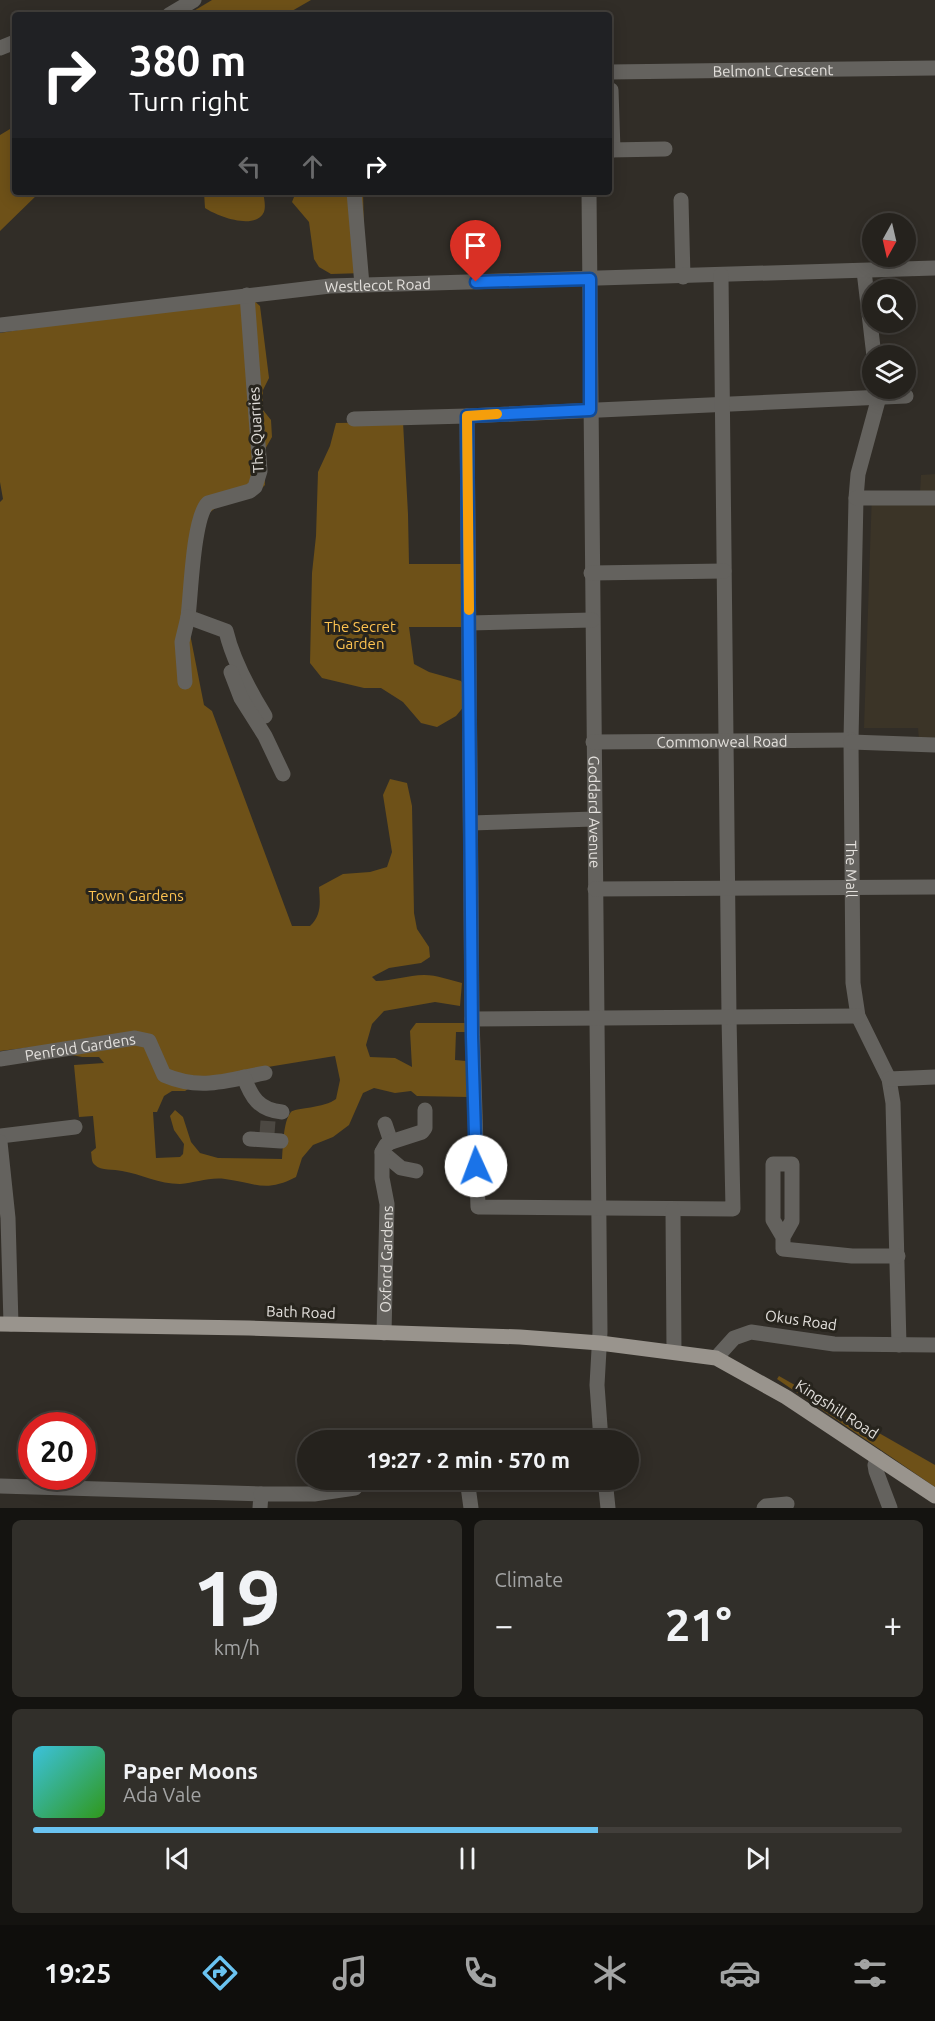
<!DOCTYPE html>
<meta charset="utf-8">
<style>
:root{--surface:#25221d;--page:#312f2a;--text:#f1f3f6;--muted:#a3a4a4;--line:#423f3b;--accent:#6ac3f1}
body{margin:0;font-family:Ubuntu,sans-serif;background:var(--page);color:var(--text);height:100vh;display:flex;flex-direction:column;font-size:22px;white-space:nowrap}
*{box-sizing:border-box;margin:0}
p{font-size:20px;color:var(--muted)}
.icon{flex:none;width:33px;height:33px;fill:none;stroke:currentColor;stroke-width:2;stroke-linecap:round;stroke-linejoin:round}
.map{position:relative;height:1508px;overflow:hidden}
.panel{display:flex;flex-direction:column;gap:12px;padding:12px;background:#141310;flex:1}
.panel>*{flex:none}
.guide{position:absolute;left:12px;top:12px;width:600px;height:183px;border-radius:6px;box-shadow:0 3px 15px #0003,0 0 0 2px var(--line);background:#202124;color:#fff;overflow:hidden}
.needle{width:39px;rotate:188deg}
.buttons{position:absolute;left:862px;top:213px;display:grid;gap:12px}
.buttons a{display:grid;place-items:center;width:54px;height:54px;border-radius:50%;background:var(--surface);box-shadow:0 3px 15px #0003,0 0 0 2px var(--line);font-size:30px}
.speed{position:absolute;left:18px;top:1412px;display:flex;gap:12px;font-size:30px;font-weight:700;text-align:center}
.speed>*{display:grid;place-content:center;width:78px;height:78px;border-radius:50%;background:var(--surface);box-shadow:0 3px 15px #0003,0 0 0 2px var(--line);line-height:1}
.speed .limit{border:9px solid #d22;background:#fff;color:#111}
.pin{position:absolute;display:grid;place-items:center;width:51px;height:51px;color:#fff;margin:-62px -26px;border-radius:50% 50% 50% 0;rotate:-45deg;box-shadow:0 0 6px #0007}
.pin .icon{rotate:45deg}
.me{position:absolute;width:66px;margin:-33px;rotate:358deg;stroke-linejoin:round;filter:drop-shadow(0 0 4px #0008)}
.turn{display:flex;align-items:center;gap:21px;height:126px;padding:0 18px;font-size:27px}
.turn .icon{width:78px;height:78px;stroke-width:2.5}
.turn b{display:block;font-size:42px;line-height:51px}
.lanes{display:flex;align-items:center;height:57px;padding:0 18px;background:#0003;justify-content:center;gap:30px;direction:ltr}
.lanes .off{opacity:.35}
.big{font-size:45px;font-weight:600;line-height:1.1}
.panel .tile{flex:1;display:flex;flex-direction:column;justify-content:center;gap:9px;min-width:0;padding:0 21px;border-radius:9px;background:var(--page)}
.panel .dial{align-items:center;gap:0}
.dial b{font-size:78px;line-height:1}
.song{display:flex;align-items:center;gap:18px}
.cover{width:72px;height:72px;border-radius:9px;background:linear-gradient(135deg,hsl(190 70% 55%),hsl(110 70% 35%))}
.played{height:6px;border-radius:3px;background:linear-gradient(90deg,var(--accent) 65%,var(--line) 65%)}
.keys{display:flex;justify-content:space-around;direction:ltr}
.heat{display:flex;justify-content:space-between;align-items:center;font-size:33px;direction:ltr}
.panel .tiles{flex:1;display:grid;gap:12px;grid-template-columns:1fr 1fr}
.tile:last-child{grid-column:span 2}
.trip{position:absolute;left:297px;top:1430px;width:342px;height:60px;border-radius:30px;background:var(--surface);box-shadow:0 3px 15px #0003,0 0 0 2px var(--line);font-weight:600;line-height:60px;text-align:center}
.tabs{display:flex;height:96px;justify-content:space-around;align-items:center;background:#0f0e0c;color:var(--muted)}
.tabs .icon{width:42px;height:42px}
.tabs .current{color:var(--accent)}
.tabs b{font-size:27px;color:var(--text)}
.map>svg:first-child{display:block}
.built{fill:#3b3427}
.green{fill:#6e5118;fill-rule:evenodd}
.lines{fill:none;stroke-linecap:round;stroke-linejoin:round}
.minor-tunnel{stroke:#4c4842;stroke-width:15;stroke-dasharray:15 8;stroke-linecap:butt}
.minor{stroke:#64625e;stroke-width:15}
.major{stroke:#99948d;stroke-width:15}
.route-casing{stroke:#114b97;stroke-width:15}
.route{stroke:#1a73e8;stroke-width:10}
.slow{stroke:#f59e0b;stroke-width:10}
.labels{text-anchor:middle;dominant-baseline:central;stroke-width:6;stroke-linejoin:round;paint-order:stroke}
.street-label{font-size:15px;fill:#e4e1dd;stroke:#27241d}
.park-label{font-size:15px;fill:#fec350;stroke:#27241d}
</style>
<div class="map">
<svg width="935" height="1508" viewBox="0 0 935 1508">
<rect width="100%" height="100%" fill="#312d27"/>
<polygon class="built" points="935,474 935,739 919,740 918,728 864,728 872,492 920,493 921,475"/>
<g class="green">
<polygon points="212,0 311,0 285,15 187,15"/>
<polygon points="15,126 15,192 40,192 0,231 0,135"/>
<path d="M204,192H263C264,198 266,206 264,212C255,231 217,216 205,208Z"/>
<polygon points="296,192 363,192 365,273 331,274 319,267 314,259 309,222 292,202"/>
<path d="M252,299L260,306L269,378L263,390V410L271,420L272,437L264,451L265,485L259,491L218,506L204,517L190,634L204,705L212,711L292,926H310C322,915 320,902 319,887L343,874L370,872L387,867L392,852L383,795L390,779L407,783L412,806L414,913L417,929L429,947L430,957L421,963L389,968L372,977L376,981C393,981 408,975 424,975C437,975 450,980 462,983L460,1006L435,1002L384,1011L372,1024L366,1045L370,1057L395,1058L412,1067L410,1031L416,1023H466V1032H456L455,1060L466,1061L469,1068L468,1097L417,1096L411,1091L395,1093L374,1088L363,1093L349,1125L333,1137L313,1145L302,1158L296,1177C265,1193 256,1183 225,1179C209,1177 195,1183 180,1184C159,1184 141,1174 122,1171C114,1169 101,1171 95,1165C91,1162 92,1157 91,1152L96,1148L93,1116L79,1117L74,1065L104,1063L99,1057H82L32,1047L0,1051V502L3,499L0,482V333L61,323ZM335,1056L340,1080L336,1099C325,1108 294,1108 291,1112C283,1121 283,1148 282,1159L218,1158L200,1153L191,1142L183,1117L175,1110L170,1116L174,1130L184,1144L183,1154L180,1157L156,1158L153,1112H157L164,1096L172,1091H185L207,1077Z"/>
<polygon points="403,422 408,514 409,564 467,564 467,627 409,627 414,664 429,672 461,681 463,684 465,705 456,716 437,727 421,723 403,702 381,688 364,688 322,678 310,663 312,573 316,536 318,472 330,446 336,423"/>
<polygon points="779,1376 935,1465 935,1487 777,1379"/>
</g>
<g class="lines">
<polyline class="minor-tunnel" points="267,1134 268,1121"/>
<g class="minor">
<polyline points="169,15 194,0"/>
<polyline points="0,48 15,42"/>
<path id="s1" d="M609,72L935,68"/>
<polyline points="611,90 613,150"/>
<polyline points="609,150 665,149"/>
<polyline points="354,192 362,285"/>
<path id="s2" d="M589,192L600,1332L597,1385L601,1440"/>
<polyline points="681,200 683,277"/>
<polyline points="864,271 874,356"/>
<path d="M247,295L260,471L255,487L250,491L208,503C193,517 191,594 188,617L226,631C233,661 249,690 265,716"/>
<path id="s3" d="M0,325L330,286L935,268"/>
<path id="s4" d="M879,388V397L858,474L856,498L851,740L853,983L858,1016L889,1079L893,1103L899,1345"/>
<polyline points="467,416 906,396"/>
<polyline points="354,419 467,416 472,1019 478,1207 733,1209 729,1017 721,275"/>
<polyline points="856,498 935,498"/>
<polyline points="591,573 724,571"/>
<polyline points="469,623 592,620"/>
<polyline points="231,672 241,698 265,736 283,774"/>
<polyline points="185,682 182,642 188,617"/>
<path id="s5" d="M593,742L851,740"/>
<polyline points="851,742 935,745"/>
<polyline points="471,823 594,819"/>
<polyline points="595,889 935,887"/>
<polyline points="472,1019 858,1016"/>
<path id="s6" d="M0,1059L135,1038L149,1041L164,1075C201,1091 228,1080 265,1073"/>
<path d="M244,1077C251,1097 259,1110 282,1112"/>
<polyline points="889,1079 935,1077"/>
<polyline points="385,1124 391,1142"/>
<polyline points="0,1136 75,1127"/>
<polyline points="250,1139 281,1141"/>
<polyline points="0,1142 8,1218 11,1324"/>
<polyline points="382,1152 401,1168 416,1171"/>
<polyline points="673,1210 674,1352"/>
<polyline points="783,1237 773,1220 773,1164 792,1164 792,1221 783,1237 783,1249 852,1256 898,1256"/>
<path id="s7" d="M384,1333L387,1204L382,1178V1152L386,1145L391,1142L422,1132L425,1128V1110"/>
<polyline points="716,1358 734,1338 751,1332 834,1344 935,1345"/>
<polyline points="878,1458 875,1465 876,1471 890,1508"/>
<polyline points="467,1479 471,1508"/>
<polyline points="605,1479 608,1508"/>
<polyline points="0,1486 261,1494 260,1508"/>
<polyline points="261,1494 314,1494 355,1488"/>
<polyline points="764,1508 766,1506 787,1504"/>
</g>
<polyline class="major" points="0,1324 249,1328 520,1337 600,1343 716,1358 786,1397 935,1496"/>
</g>
<g class="lines">
<g class="route-casing">
<polyline id="route" points="476,1166 472,1037 467,416 590,410 590,279 476,282"/>
</g>
<use href="#route" class="route"/>
<polyline class="slow" points="469,610 467,416 497,414"/>
</g>
<g class="labels">
<g class="street-label">
<text stroke="none"><textPath href="#s1" startOffset="164">Belmont Crescent</textPath></text>
<text stroke="none"><textPath href="#s3" startOffset="380">Westlecot Road</textPath></text>
<text transform="translate(256 430) rotate(-93)">The Quarries</text>
<text stroke="none"><textPath href="#s5" startOffset="129">Commonweal Road</textPath></text>
<text stroke="none"><textPath href="#s2" startOffset="620">Goddard Avenue</textPath></text>
<text stroke="none"><textPath href="#s4" startOffset="484">The Mall</textPath></text>
<text stroke="none"><textPath href="#s6" startOffset="81">Penfold Gardens</textPath></text>
<text stroke="none"><textPath href="#s7" startOffset="74">Oxford Gardens</textPath></text>
<text transform="translate(301 1312) rotate(2)">Bath Road</text>
<text transform="translate(801 1320) rotate(8)">Okus Road</text>
<text transform="translate(837 1409) rotate(33)">Kingshill Road</text>
</g>
<g class="park-label">
<text x="360" y="626">The Secret<tspan x="360" dy="17">Garden</tspan></text>
<text x="136" y="895">Town Gardens</text>
</g>
</g>
</svg>
<div class="buttons">
<a><svg class="needle" viewBox="-14 -14 28 28"><path d="M0-13l5 13h-10z" fill="#e53935"/><path d="M0 13l5-13h-10z" fill="#a3a4a4"/></svg></a>
<a><svg class="icon" aria-label="search" viewBox="0 0 24 24"><circle cx="10" cy="10" r="6"/><path d="M15 15l6 6"/></svg></a>
<a><svg class="icon" aria-label="layers" viewBox="0 0 24 24"><path d="M12 4l9 5-9 5-9-5zM3 14l9 5 9-5"/></svg></a>
</div>
<div class="speed"><div class="limit">20</div></div>
<div class="pin" style="left:476px;top:282px;background:#d93025"><svg class="icon" aria-label="arrive" viewBox="0 0 24 24"><path d="M6 21V4h12l-3 4 3 4H6"/></svg></div>
<svg class="me" style="left:476px;top:1166px" viewBox="-20 -20 40 40"><circle r="19" fill="#fff"/><path d="M0-13L10 11 0 6-10 11z" fill="#1a73e8"/></svg>
<div class="trip">19:27 · 2 min · 570 m</div>
<div class="guide">
<div class="turn"><svg class="icon" aria-label="right" viewBox="0 0 24 24"><path d="M7 20v-9h11M14 6l5 5-5 5"/></svg><div><b>380 m</b>Turn right</div></div>
<div class="lanes"><svg class="icon off" aria-label="left" viewBox="0 0 24 24"><path d="M17 20v-9H6M10 6l-5 5 5 5"/></svg><svg class="icon off" aria-label="ahead" viewBox="0 0 24 24"><path d="M12 20V5M6 11l6-6 6 6"/></svg><svg class="icon" aria-label="right" viewBox="0 0 24 24"><path d="M7 20v-9h11M14 6l5 5-5 5"/></svg></div>
</div>
</div>
<section class="panel">
<div class="tiles">
<div class="tile dial"><b>19</b><p>km/h</p></div>
<div class="tile"><p>Climate</p>
<div class="heat"><a>−</a><b class="big">21°</b><a>+</a></div>
</div>
<div class="tile">
<div class="song"><i class="cover"></i><div><b>Paper Moons</b><p>Ada Vale</p></div></div>
<div class="played"></div>
<div class="keys"><svg class="icon" aria-label="previous" viewBox="0 0 24 24"><path d="M18 5L8 12l10 7zM5 5v14"/></svg><svg class="icon" aria-label="pause" viewBox="0 0 24 24"><path d="M8 5v14M16 5v14"/></svg><svg class="icon" aria-label="next" viewBox="0 0 24 24"><path d="M6 5l10 7-10 7zM19 5v14"/></svg></div>
</div>
</div>
</section>
<nav class="tabs">
<b>19:25</b>
<svg class="icon current" aria-label="directions" viewBox="0 0 24 24"><path d="M12 3l9 9-9 9-9-9zM9 14v-3h6M13 9l2 2-2 2"/></svg>
<svg class="icon" aria-label="music" viewBox="0 0 24 24"><path d="M9 18V5l10-2v13"/><circle cx="6" cy="18" r="3"/><circle cx="16" cy="16" r="3"/></svg>
<svg class="icon" aria-label="phone" viewBox="0 0 24 24"><path d="M5 4h4l2 5-3 2q2 4 5 5l2-3 5 2v4C11 20 4 13 5 4z"/></svg>
<svg class="icon" aria-label="climate" viewBox="0 0 24 24"><path d="M12 3v18M4 7l16 10M4 17L20 7"/></svg>
<svg class="icon" aria-label="car" viewBox="0 0 24 24"><path d="M5 17H2v-5l4-1 3-4h7l3 4 3 1v5h-3M9 17h6M6 11h13"/><circle cx="7" cy="17" r="2"/><circle cx="17" cy="17" r="2"/></svg>
<svg class="icon" aria-label="filters" viewBox="0 0 24 24"><path d="M4 7h16M4 17h16"/><circle cx="9" cy="7" r="2"/><circle cx="15" cy="17" r="2"/></svg>
</nav>
